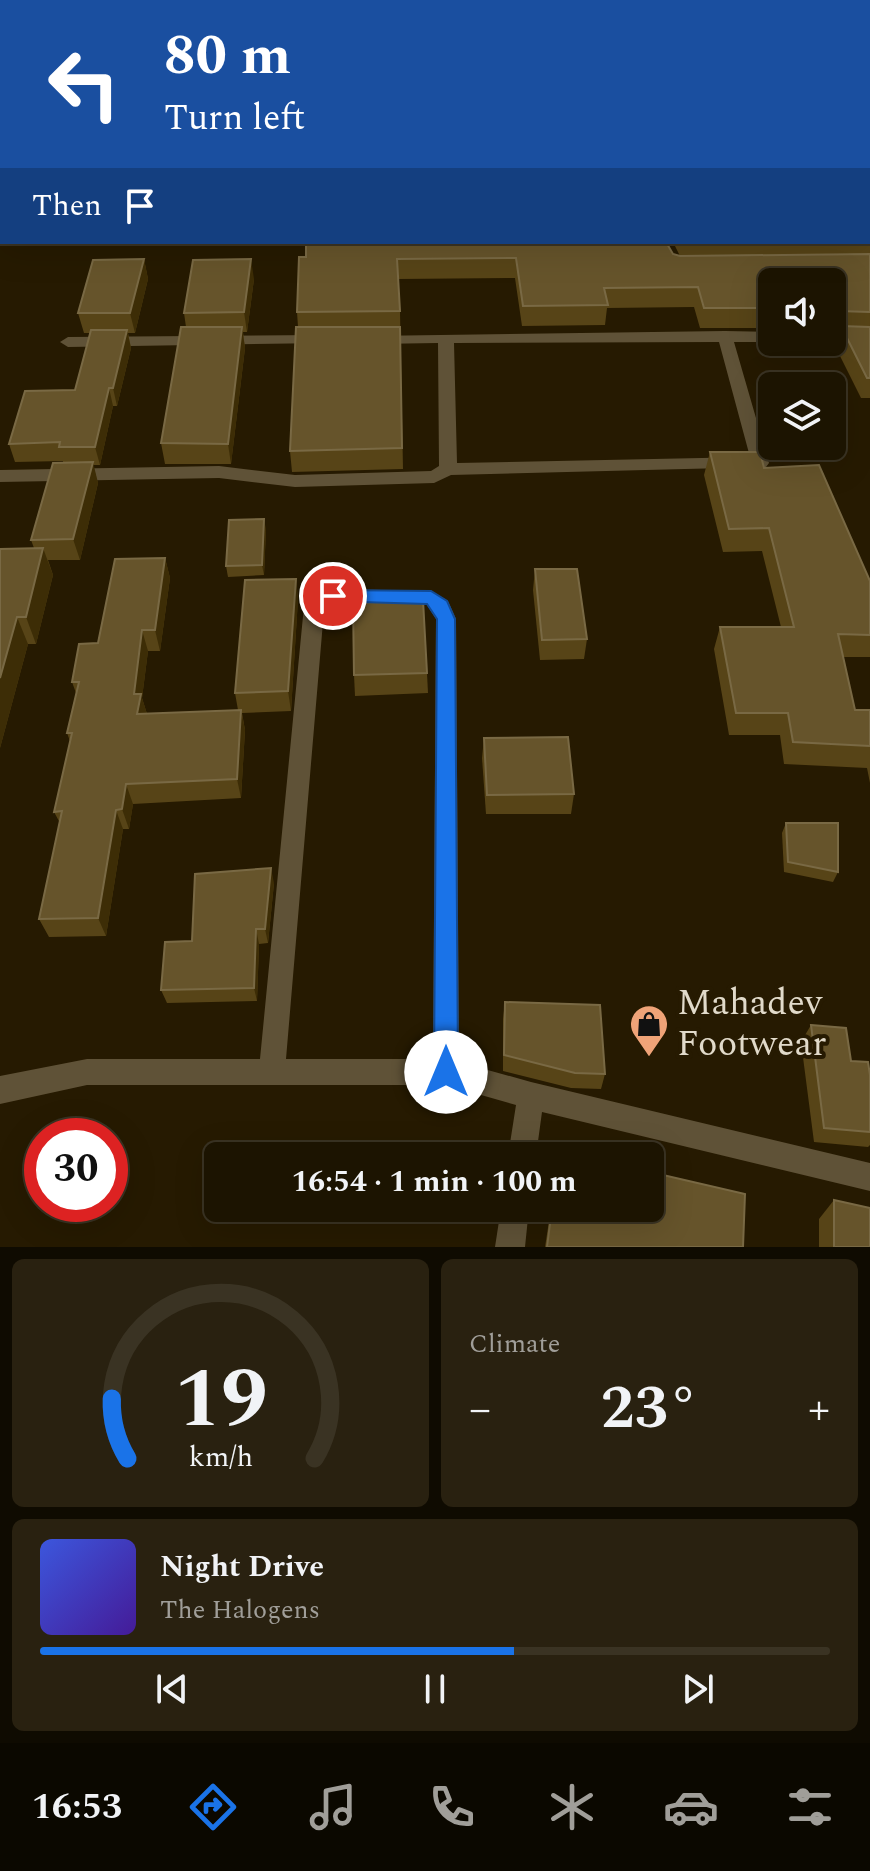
<!DOCTYPE html>
<meta charset="utf-8">
<style>
:root{--surface:#1c1401;--page:#292110;--text:#f1f3f6;--muted:#a09e99;--line:#3a3323;--accent:#1a73e8}
body{margin:0;font-family:Spectral,serif;background:var(--page);color:var(--text);height:100vh;display:flex;flex-direction:column;font-size:30px;white-space:nowrap}
*{box-sizing:border-box;margin:0}
p{font-size:26px;color:var(--muted)}
.icon{flex:none;width:44px;height:44px;fill:none;stroke:currentColor;stroke-width:2;stroke-linecap:round;stroke-linejoin:round}
.map{position:relative;height:1247px;overflow:hidden}
.sheet{display:flex;flex-direction:column;gap:12px;padding:12px;background:#0f0b01;flex:1}
.sheet>*{flex:none}
.top-card{position:absolute;left:0px;top:0px;width:870px;height:244px;box-shadow:0 8px 32px #0002,0 0 0 2px var(--line);background:#1a4fa0;color:#fff;overflow:hidden}
.buttons{position:absolute;left:758px;top:268px;display:grid;gap:16px}
.buttons a{display:grid;place-items:center;width:88px;height:88px;border-radius:12px;background:var(--surface);box-shadow:0 8px 32px #0002,0 0 0 2px var(--line);font-size:40px}
.speed{position:absolute;left:24px;top:1118px;display:flex;gap:16px;font-size:40px;font-weight:700;text-align:center}
.speed>*{display:grid;place-content:center;width:104px;height:104px;border-radius:50%;background:var(--surface);box-shadow:0 8px 32px #0002,0 0 0 2px var(--line);line-height:1}
.speed .limit{border:12px solid #d22;background:#fff;color:#111}
.pin{position:absolute;display:grid;place-items:center;width:68px;height:68px;color:#fff;margin:-34px;border:4px solid #fff;border-radius:50%;box-shadow:0 2px 8px #0007}
.me{position:absolute;width:88px;margin:-44px;rotate:0deg;stroke-linejoin:round;filter:drop-shadow(0 0 6px #0008)}
.turn{display:flex;align-items:center;gap:28px;height:168px;padding:0 32px;font-size:36px}
.turn .icon{width:104px;height:104px;stroke-width:2.5}
.turn b{display:block;font-size:56px;line-height:68px}
.then{display:flex;align-items:center;height:76px;padding:0 32px;background:#0003;gap:16px;font-size:30px}
.big{font-size:60px;font-weight:700;line-height:1.1}
.sheet .tile{flex:1;display:flex;flex-direction:column;justify-content:center;gap:12px;min-width:0;padding:0 28px;border-radius:12px;background:var(--page)}
.sheet .dial{align-items:center;gap:0}
.dial svg{height:208px;overflow:visible;fill:none;stroke:var(--line);stroke-width:7;stroke-linecap:round;text-anchor:middle}
.dial text{fill:var(--text);stroke:none}
.song{display:flex;align-items:center;gap:24px}
.cover{width:96px;height:96px;border-radius:12px;background:linear-gradient(135deg,hsl(230 70% 55%),hsl(260 70% 35%))}
.played{height:8px;border-radius:4px;background:linear-gradient(90deg,var(--accent) 60%,var(--line) 60%)}
.keys{display:flex;justify-content:space-around;direction:ltr}
.heat{display:flex;justify-content:space-between;align-items:center;font-size:44px;direction:ltr}
.sheet .tiles{flex:1;display:grid;gap:12px;grid-template-columns:1fr 1fr}
.tile:last-child{grid-column:span 2}
.trip{position:absolute;left:204px;top:1142px;width:460px;height:80px;border-radius:12px;background:var(--surface);box-shadow:0 8px 32px #0002,0 0 0 2px var(--line);font-weight:700;line-height:80px;text-align:center}
.tabs{display:flex;height:128px;justify-content:space-around;align-items:center;background:#0b0800;color:var(--muted)}
.tabs .icon{width:56px;height:56px}
.tabs .active{color:var(--accent)}
.tabs b{font-size:36px;color:var(--text)}
.map>svg:first-child{display:block}
.lines{fill:none;stroke-linecap:round;stroke-linejoin:round}
.street{fill:#5f5237;fill-rule:evenodd}
.secondary{stroke:#5f5237;stroke-width:20}
.wall{fill:#574417;fill-rule:evenodd}
.shaded-wall{fill:#3d2d06}
.building{fill:#66542b;stroke:#796944;stroke-width:2}
.route{fill:#1a73e8;stroke:#114b97;stroke-width:2}
.labels{text-anchor:middle;dominant-baseline:central;stroke-width:8;stroke-linejoin:round;paint-order:stroke}
.near-poi-label{font-size:36px;fill:#e1daca;stroke:#261a01;text-anchor:start}
</style>
<div class="map">
<svg width="870" height="1247" viewBox="0 0 870 1247">
<rect width="100%" height="100%" fill="#261a01"/>
<g class="lines">
<g class="street">
<polygon points="0,0 9,0 2,2 0,7"/>
<polygon points="263,0 273,0 274,2 264,2"/>
<polygon points="864,0 870,0 870,5"/>
<rect x="868" y="40" width="2" height="6"/>
<rect x="0" y="42" width="2" height="6"/>
<path d="M725,331L772,332V342H734L769,463L766,467L451,475L434,483L295,487L219,478L0,482V470L219,466L295,475L431,471L439,466L438,343L376,344L368,339L370,336ZM719,342L750,457L457,463L454,343Z"/>
<polygon points="832,334 870,335 870,345 826,342 832,342"/>
<polygon points="320,335 326,337 326,343 68,347 60,342 68,337"/>
<path d="M333,589L431,591L448,601L456,619L459,1062L531,1082L870,1163V1191L542,1112L536,1156H508L516,1105L446,1085H87L0,1104V1076L87,1059H260L304,606L307,601ZM336,603L427,605L436,619L433,1059H286L324,610Z"/>
<polygon points="501,1208 529,1208 525,1247 495,1247"/>
</g>
<polyline class="secondary" points="590,2 591,0"/>
</g>
<g class="wall">
<path d="M868,83H870V398H861L835,346L839,331H832V282H772V328H700L694,307L607,308L605,325L522,326L515,278L398,279L400,311L403,469L292,472L290,451L298,327L297,312L306,257V242H868ZM666,243L675,246L680,256L673,254Z"/>
<polygon points="144,259 148,279 135,333 128,333 131,348 117,406 113,406 100,465 93,465 98,483 80,560 48,560 53,575 36,644 28,644 0,748 0,549 34,548 31,540 63,463 63,461 15,462 9,444 75,390 90,333 84,333 78,313"/>
<polygon points="254,279 247,332 243,332 245,348 231,464 165,464 161,443 186,327 184,313"/>
<polygon points="710,452 764,468 870,581 870,657 843,657 855,710 870,710 870,783 867,768 784,764 780,735 729,735 714,649 720,627 781,627 762,551 723,552 704,475"/>
<polygon points="266,529 264,575 228,577 226,566"/>
<polygon points="165,558 170,578 160,651 148,651 142,698 147,714 238,710 235,693 296,579 298,599 291,711 242,713 245,730 241,798 133,804 129,829 123,829 106,936 49,937 39,919 60,823 54,812 70,741 67,733 76,693 72,682 98,643"/>
<polygon points="535,569 587,639 584,659 540,660 533,590"/>
<polygon points="427,673 428,693 355,696 354,675"/>
<polygon points="484,738 574,794 571,814 486,814 482,758"/>
<polygon points="786,823 838,872 833,882 784,872 782,833"/>
<polygon points="274,883 268,943 259,944 257,1001 167,1003 161,990"/>
<polygon points="505,1002 605,1074 601,1089 571,1088 503,1071 503,1019"/>
<polygon points="811,1025 851,1061 870,1075 870,1145 868,1147 814,1142 801,1042"/>
<polygon points="834,1200 870,1247 819,1247 819,1219"/>
<polygon points="551,1208 650,1208 743,1247 545,1247"/>
</g>
<g class="shaded-wall">
<polygon points="167,0 182,0 180,2 165,2"/>
<polygon points="144,259 148,279 135,333 130,313"/>
<polygon points="251,259 254,279 247,332 244,312"/>
<polygon points="838,311 832,331 832,324 835,314"/>
<polygon points="242,327 245,348 231,464 228,444"/>
<polygon points="127,330 131,348 117,406 113,388"/>
<polygon points="109,388 113,406 100,465 95,447"/>
<polygon points="93,462 98,483 80,560 73,539"/>
<polygon points="264,519 266,529 264,575 262,565"/>
<polygon points="43,548 53,575 36,644 26,617"/>
<polygon points="165,558 170,578 160,651 155,630"/>
<polygon points="296,579 298,599 291,711 288,691"/>
<polygon points="17,617 28,644 0,748 0,678"/>
<polygon points="142,630 148,651 142,698 147,714 137,714 134,694"/>
<polygon points="241,710 245,730 241,798 237,779"/>
<polygon points="126,784 133,804 129,829 122,809"/>
<polygon points="116,810 123,829 106,936 98,918"/>
<polygon points="271,868 274,883 268,943 265,929"/>
<polygon points="256,929 259,944 257,1001 254,988"/>
</g>
<g class="building">
<polygon points="18,0 167,0 165,2 16,2"/>
<polygon points="350,0 568,0 568,2 349,2"/>
<polygon points="868,83 870,83 870,240 868,241"/>
<polygon points="306,242 666,242 673,254 680,256 870,254 870,312 838,311 835,314 832,309 832,282 772,282 772,308 704,308 698,287 604,288 608,305 523,306 516,258 397,259 400,311 297,312 299,257 306,257"/>
<polygon points="144,259 130,313 78,313 93,260"/>
<polygon points="251,259 244,312 184,313 193,260"/>
<polygon points="841,326 870,327 870,378 867,378"/>
<polygon points="181,327 242,327 228,444 161,443"/>
<polygon points="296,327 400,327 402,448 290,451"/>
<polygon points="91,330 127,330 113,388 109,388 95,447 59,447 60,442 9,444 25,391 75,390"/>
<polygon points="710,452 760,452 764,468 819,465 870,581 870,635 838,634 855,710 870,710 870,746 793,742 788,713 736,713 720,627 794,627 769,528 729,529"/>
<polygon points="93,462 73,539 31,540 53,463"/>
<polygon points="264,519 262,565 226,566 229,520"/>
<polygon points="43,548 26,617 17,617 0,678 0,549"/>
<polygon points="165,558 155,630 142,630 134,694 141,694 137,714 241,710 237,779 126,784 122,809 116,810 98,918 39,919 62,811 54,812 72,733 67,733 79,682 72,682 79,644 98,643 115,559"/>
<polygon points="535,569 577,569 587,639 542,640"/>
<polygon points="296,579 288,691 235,693 245,580"/>
<polygon points="423,600 427,673 354,675 353,603"/>
<polygon points="568,737 574,794 487,795 484,738"/>
<polygon points="786,823 838,823 838,872 788,862"/>
<polygon points="271,868 265,929 256,929 254,988 161,990 165,942 192,941 195,874"/>
<polygon points="505,1002 600,1005 605,1074 575,1073 504,1055"/>
<polygon points="811,1025 846,1028 851,1061 868,1062 870,1075 870,1132 824,1128"/>
<polygon points="560,1148 597,1156 559,1156"/>
<polygon points="650,1172 745,1194 743,1247 547,1247 552,1208 650,1208"/>
<polygon points="834,1200 870,1208 870,1247 834,1247"/>
</g>
<polygon class="route" points="333,590 431,591 447,601 455,619 458,1072 455,1081 446,1084 437,1081 434,1072 437,619 427,604 327,601 324,596 327,591"/>
<defs>
<g id="shop-pin" transform="scale(2)"><path d="M0 17L-7.5 6A9.5 9.5 0 1 1 7.5 6Z" fill="#efa378" stroke="#261a01"/><path d="M-5-2.5h2.3a2.7 3.5 0 0 1 5.4 0H5L5.5 6h-11ZM-1.5-2.5h3a1.5 2.3 0 0 0-3 0Z" fill="#111"/></g>
</defs>
<g fill-rule="evenodd">
<use href="#shop-pin" x="649" y="1024"/>
</g>
<g class="labels">
<g class="near-poi-label">
<text x="677" y="1003">Mahadev<tspan x="677" dy="41">Footwear</tspan></text>
</g>
</g>
</svg>
<div class="buttons">
<a><svg class="icon" aria-label="sound" viewBox="0 0 24 24"><path d="M4 9h4l5-4v14l-5-4H4zM17 9q2 3 0 6"/></svg></a>
<a><svg class="icon" aria-label="layers" viewBox="0 0 24 24"><path d="M12 4l9 5-9 5-9-5zM3 14l9 5 9-5"/></svg></a>
</div>
<div class="speed"><div class="limit">30</div></div>
<div class="pin" style="left:333px;top:596px;background:#d93025"><svg class="icon" aria-label="arrive" viewBox="0 0 24 24"><path d="M6 21V4h12l-3 4 3 4H6"/></svg></div>
<svg class="me" style="left:446px;top:1072px" viewBox="-20 -20 40 40"><circle r="19" fill="#fff"/><path d="M0-13L10 11 0 6-10 11z" fill="#1a73e8"/></svg>
<div class="trip">16:54 · 1 min · 100 m</div>
<div class="top-card">
<div class="turn"><svg class="icon" aria-label="left" viewBox="0 0 24 24"><path d="M17 20v-9H6M10 6l-5 5 5 5"/></svg><div><b>80 m</b>Turn left</div></div>
<div class="then">Then<svg class="icon" aria-label="arrive" viewBox="0 0 24 24"><path d="M6 21V4h12l-3 4 3 4H6"/></svg></div>
</div>
</div>
<section class="sheet">
<div class="tiles">
<div class="tile dial"><svg viewBox="0 0 100 80">
<path d="M14 69A42 42 0 1 1 86 69"/>
<path d="M14 69A42 42 0 0 1 8 46" stroke="#1a73e8"/>
<text x="50" y="56" font-size="32" font-weight="700">19</text>
<text x="50" y="72" font-size="11">km/h</text>
</svg></div>
<div class="tile"><p>Climate</p>
<div class="heat"><a>−</a><b class="big">23°</b><a>+</a></div>
</div>
<div class="tile">
<div class="song"><i class="cover"></i><div><b>Night Drive</b><p>The Halogens</p></div></div>
<div class="played"></div>
<div class="keys"><svg class="icon" aria-label="previous" viewBox="0 0 24 24"><path d="M18 5L8 12l10 7zM5 5v14"/></svg><svg class="icon" aria-label="pause" viewBox="0 0 24 24"><path d="M8 5v14M16 5v14"/></svg><svg class="icon" aria-label="next" viewBox="0 0 24 24"><path d="M6 5l10 7-10 7zM19 5v14"/></svg></div>
</div>
</div>
</section>
<nav class="tabs">
<b>16:53</b>
<svg class="icon active" aria-label="directions" viewBox="0 0 24 24"><path d="M12 3l9 9-9 9-9-9zM9 14v-3h6M13 9l2 2-2 2"/></svg>
<svg class="icon" aria-label="music" viewBox="0 0 24 24"><path d="M9 18V5l10-2v13"/><circle cx="6" cy="18" r="3"/><circle cx="16" cy="16" r="3"/></svg>
<svg class="icon" aria-label="phone" viewBox="0 0 24 24"><path d="M5 4h4l2 5-3 2q2 4 5 5l2-3 5 2v4C11 20 4 13 5 4z"/></svg>
<svg class="icon" aria-label="climate" viewBox="0 0 24 24"><path d="M12 3v18M4 7l16 10M4 17L20 7"/></svg>
<svg class="icon" aria-label="car" viewBox="0 0 24 24"><path d="M5 17H2v-5l4-1 3-4h7l3 4 3 1v5h-3M9 17h6M6 11h13"/><circle cx="7" cy="17" r="2"/><circle cx="17" cy="17" r="2"/></svg>
<svg class="icon" aria-label="filters" viewBox="0 0 24 24"><path d="M4 7h16M4 17h16"/><circle cx="9" cy="7" r="2"/><circle cx="15" cy="17" r="2"/></svg>
</nav>
